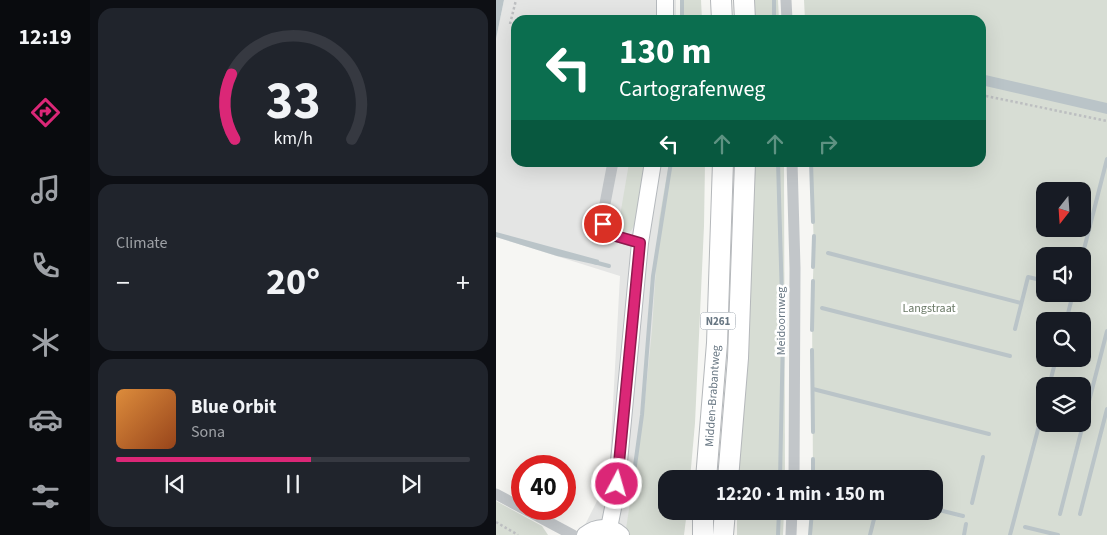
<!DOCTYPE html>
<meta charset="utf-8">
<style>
:root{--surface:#171b24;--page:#20242c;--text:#f1f3f6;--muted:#9ea1a6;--line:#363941;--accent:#db2777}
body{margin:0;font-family:"Source Sans 3",sans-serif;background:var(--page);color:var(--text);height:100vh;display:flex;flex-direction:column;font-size:19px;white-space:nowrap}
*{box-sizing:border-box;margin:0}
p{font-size:16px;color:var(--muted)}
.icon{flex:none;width:28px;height:28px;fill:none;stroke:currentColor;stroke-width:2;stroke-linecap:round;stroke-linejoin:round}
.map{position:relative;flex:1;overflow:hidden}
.side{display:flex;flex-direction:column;gap:8px;padding:8px;background:#0d0f14;width:406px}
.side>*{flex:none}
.top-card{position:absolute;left:15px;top:15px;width:475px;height:152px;border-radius:15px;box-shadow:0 5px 20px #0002;background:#0b6e4f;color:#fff;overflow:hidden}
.needle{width:32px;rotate:197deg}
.buttons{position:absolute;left:540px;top:182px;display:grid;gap:10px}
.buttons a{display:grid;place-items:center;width:55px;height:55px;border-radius:10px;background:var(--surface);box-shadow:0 5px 20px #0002;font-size:25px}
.speed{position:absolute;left:15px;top:455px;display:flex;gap:10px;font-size:25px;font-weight:700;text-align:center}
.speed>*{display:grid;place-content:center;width:65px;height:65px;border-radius:50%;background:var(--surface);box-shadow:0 5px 20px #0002;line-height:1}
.speed .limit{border:8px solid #d22;background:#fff;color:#111}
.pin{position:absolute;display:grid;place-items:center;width:42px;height:42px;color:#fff;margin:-21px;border:2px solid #fff;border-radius:50%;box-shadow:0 1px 5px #0007}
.me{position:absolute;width:55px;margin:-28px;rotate:6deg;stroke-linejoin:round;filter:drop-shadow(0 0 4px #0008)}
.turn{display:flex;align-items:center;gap:18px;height:105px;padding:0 25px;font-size:22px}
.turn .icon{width:65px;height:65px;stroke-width:2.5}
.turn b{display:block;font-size:35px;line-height:42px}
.lanes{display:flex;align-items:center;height:48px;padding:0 25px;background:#0003;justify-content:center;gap:25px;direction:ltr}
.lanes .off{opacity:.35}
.big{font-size:38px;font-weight:700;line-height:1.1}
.side .widget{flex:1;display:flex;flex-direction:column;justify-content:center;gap:8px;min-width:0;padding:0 18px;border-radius:15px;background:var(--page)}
.side .dial{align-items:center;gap:0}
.dial svg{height:130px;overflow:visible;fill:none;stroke:var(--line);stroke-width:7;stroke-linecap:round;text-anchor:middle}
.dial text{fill:var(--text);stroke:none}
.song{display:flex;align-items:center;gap:15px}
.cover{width:60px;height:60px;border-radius:8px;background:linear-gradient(135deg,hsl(30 70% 55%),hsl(20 70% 35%))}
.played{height:5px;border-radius:2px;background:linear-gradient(90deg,var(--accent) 55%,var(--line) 55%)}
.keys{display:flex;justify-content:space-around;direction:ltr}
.heat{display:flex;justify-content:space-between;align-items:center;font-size:28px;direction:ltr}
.trip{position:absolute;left:162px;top:470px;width:285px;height:50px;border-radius:15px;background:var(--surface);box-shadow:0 5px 20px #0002;font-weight:700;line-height:50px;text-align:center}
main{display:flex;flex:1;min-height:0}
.tab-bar{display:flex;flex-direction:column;width:90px;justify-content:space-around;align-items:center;background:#090b0e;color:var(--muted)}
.tab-bar .icon{width:35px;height:35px}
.tab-bar .selected{color:var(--accent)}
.tab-bar b{font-size:22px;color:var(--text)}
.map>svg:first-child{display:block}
.built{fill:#e4e5e4}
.green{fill:#d7ddd4;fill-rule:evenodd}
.water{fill:#bac4c8}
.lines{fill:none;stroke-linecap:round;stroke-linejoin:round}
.stream{stroke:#bac4c8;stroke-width:4}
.secondary-casing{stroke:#b5b9bd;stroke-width:18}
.highway-casing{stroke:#b5b8bb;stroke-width:22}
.path{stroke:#bcbec0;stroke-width:2.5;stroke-dasharray:2.5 2.5;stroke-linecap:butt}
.street{stroke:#c2c6c9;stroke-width:11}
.secondary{stroke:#fff;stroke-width:16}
.highway{stroke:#fff;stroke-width:20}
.route-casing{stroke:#8e194d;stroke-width:12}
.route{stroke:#db2777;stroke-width:9}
.labels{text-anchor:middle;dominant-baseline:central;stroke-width:5;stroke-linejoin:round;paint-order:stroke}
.shield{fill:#fff;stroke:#959fa8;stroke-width:1}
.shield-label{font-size:11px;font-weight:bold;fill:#677682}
.park-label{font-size:12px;fill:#6a7966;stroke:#fff}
.street-label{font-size:12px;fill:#677682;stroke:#fff}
</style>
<main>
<nav class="tab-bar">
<b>12:19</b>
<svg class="icon selected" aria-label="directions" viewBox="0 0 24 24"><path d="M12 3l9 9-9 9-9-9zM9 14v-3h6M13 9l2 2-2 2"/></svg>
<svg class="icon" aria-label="music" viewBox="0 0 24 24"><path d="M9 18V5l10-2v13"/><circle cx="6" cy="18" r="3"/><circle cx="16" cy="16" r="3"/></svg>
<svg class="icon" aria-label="phone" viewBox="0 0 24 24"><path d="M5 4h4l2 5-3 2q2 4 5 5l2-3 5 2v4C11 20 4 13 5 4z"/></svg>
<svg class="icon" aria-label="climate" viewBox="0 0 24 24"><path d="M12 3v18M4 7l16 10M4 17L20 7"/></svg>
<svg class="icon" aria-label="car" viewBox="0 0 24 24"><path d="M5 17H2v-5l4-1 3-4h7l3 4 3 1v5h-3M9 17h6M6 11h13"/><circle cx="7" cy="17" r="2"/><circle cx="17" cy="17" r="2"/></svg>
<svg class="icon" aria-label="filters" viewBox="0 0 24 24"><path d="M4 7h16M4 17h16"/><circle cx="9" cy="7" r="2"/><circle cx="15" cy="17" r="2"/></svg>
</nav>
<section class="side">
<div class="widget dial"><svg viewBox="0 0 100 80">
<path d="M14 69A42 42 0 1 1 86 69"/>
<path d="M14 69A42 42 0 0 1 12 29" stroke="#db2777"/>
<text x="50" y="56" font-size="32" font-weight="700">33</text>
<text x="50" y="72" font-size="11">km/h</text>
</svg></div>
<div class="widget"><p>Climate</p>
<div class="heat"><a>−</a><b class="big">20°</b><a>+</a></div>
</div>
<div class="widget">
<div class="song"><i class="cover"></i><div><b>Blue Orbit</b><p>Sona</p></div></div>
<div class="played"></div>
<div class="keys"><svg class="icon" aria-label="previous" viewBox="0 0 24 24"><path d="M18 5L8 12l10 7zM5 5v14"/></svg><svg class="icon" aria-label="pause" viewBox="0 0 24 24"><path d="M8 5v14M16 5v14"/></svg><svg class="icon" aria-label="next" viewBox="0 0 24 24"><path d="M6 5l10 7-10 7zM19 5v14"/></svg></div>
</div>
</section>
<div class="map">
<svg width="611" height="535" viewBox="0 0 611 535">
<rect width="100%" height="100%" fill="#f6f6f3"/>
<polygon class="built" points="8,0 180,0 180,20 20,20 20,162 176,163 168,535 84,535 113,477 124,276 0,237 0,39"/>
<g class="green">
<polygon points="188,0 205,0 206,20 188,20"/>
<polygon points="254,0 282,0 283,20 255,20"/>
<path d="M308,0H611V535H314L316,511H439V479H317L316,305L318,250L315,163L485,162V20H309ZM549,191H586V229H549ZM549,256H586V294H549ZM549,321H586V359H549ZM549,386H586V424H549Z"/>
<path d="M133,163H150L139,224L135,231C123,236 113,227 115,215L124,216Z"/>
<polygon points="173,163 209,163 208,226 199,423 194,479 171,479 171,511 191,511 188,535 129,535 147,419 156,330 163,220"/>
<polygon points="256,163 288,163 289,479 242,479"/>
<polygon points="0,501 46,526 52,535 0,535"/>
<polygon points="241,511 288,511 287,535 241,535"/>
</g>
<g class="water">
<polygon points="0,0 8,0 0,39"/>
<polygon points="485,74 611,103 611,114 485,85"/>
<polygon points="0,232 103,260 101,265 61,256 0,237"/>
</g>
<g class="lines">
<g class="stream">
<polyline points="278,0 278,20"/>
<polyline points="186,20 186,0"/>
<polyline points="282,162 287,334 284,479"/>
<polyline points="315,162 317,222"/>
<polyline points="332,253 525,303"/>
<polyline points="586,257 611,159"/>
<polyline points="98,262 113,266"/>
<polyline points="317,267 318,236"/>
<polyline points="326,308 514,356"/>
<polyline points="570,321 577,294"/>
<polyline points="519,329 532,277 549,281"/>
<polyline points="316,330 317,281"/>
<polyline points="316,350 317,432"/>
<polyline points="553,386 560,359"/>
<polyline points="317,389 493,434"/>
<polyline points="317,459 317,479"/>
<polyline points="134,502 146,415 157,276 175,162"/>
<polyline points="476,503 487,457"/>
<polyline points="439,509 467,516"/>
<polyline points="564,514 611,331"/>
<polyline points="584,514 611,409"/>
<polyline points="529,527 562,535"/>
<polyline points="282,535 283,511"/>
<polyline points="314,535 316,511"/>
<polyline points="374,535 380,511"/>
<polyline points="468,535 470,524"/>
<polyline points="514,535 549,403"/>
</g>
<g class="secondary-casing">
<g id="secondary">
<polyline points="169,20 169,0"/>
<polyline points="113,528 120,493 144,243 157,162"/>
<path d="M89,535C100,526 114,525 125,535"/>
</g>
</g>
<g class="highway-casing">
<g id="highway">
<polyline points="225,0 226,20"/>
<polyline points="248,0 249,20"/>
<polyline points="210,479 221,343 227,162"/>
<polyline points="232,479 242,358 249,162"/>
<polyline points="207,535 207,511"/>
<polyline points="227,535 229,511"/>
</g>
</g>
<g class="path">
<polyline points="14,24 20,0"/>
<polyline points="485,95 611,121"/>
<polyline points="0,522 22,535"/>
</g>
<g class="street">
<polyline points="290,0 291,20"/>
<polyline points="117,162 107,214 107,224 113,235 144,243"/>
<polyline points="296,162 299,268 298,479"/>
<polyline points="0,494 26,508"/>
<polyline points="28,509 77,535"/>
<polyline points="295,535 296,511"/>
</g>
<use href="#secondary" class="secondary"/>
<use href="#highway" class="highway"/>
</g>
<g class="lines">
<g class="route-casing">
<polyline id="route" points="107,224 113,234 144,243 121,484"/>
</g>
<use href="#route" class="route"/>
</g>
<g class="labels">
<rect class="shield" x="204.5" y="312.5" width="35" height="17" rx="4"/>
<g class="shield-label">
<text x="222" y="321">N261</text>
</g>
<g class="park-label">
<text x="433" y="308">Langstraat</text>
</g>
<g class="street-label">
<text transform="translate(285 321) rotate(-90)">Meidoornweg</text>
<text transform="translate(217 396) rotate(-86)">Midden-Brabantweg</text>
</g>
</g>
</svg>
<div class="buttons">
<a><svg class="needle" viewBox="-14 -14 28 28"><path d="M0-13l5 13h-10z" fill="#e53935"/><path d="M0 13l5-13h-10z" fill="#9ea1a6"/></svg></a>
<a><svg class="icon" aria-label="sound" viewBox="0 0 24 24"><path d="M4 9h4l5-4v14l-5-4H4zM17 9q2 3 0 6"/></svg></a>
<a><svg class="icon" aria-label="search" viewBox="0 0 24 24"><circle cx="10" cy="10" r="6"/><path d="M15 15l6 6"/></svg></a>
<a><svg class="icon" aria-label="layers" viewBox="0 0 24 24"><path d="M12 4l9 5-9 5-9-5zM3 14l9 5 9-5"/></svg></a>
</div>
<div class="speed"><div class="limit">40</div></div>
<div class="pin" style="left:107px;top:224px;background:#d93025"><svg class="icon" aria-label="arrive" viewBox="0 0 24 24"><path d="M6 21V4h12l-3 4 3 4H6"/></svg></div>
<svg class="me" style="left:121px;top:484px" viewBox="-20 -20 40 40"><circle r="17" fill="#db2777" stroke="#fff" stroke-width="3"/><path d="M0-11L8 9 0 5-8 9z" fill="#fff"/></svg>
<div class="trip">12:20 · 1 min · 150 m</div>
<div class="top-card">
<div class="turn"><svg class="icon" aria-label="left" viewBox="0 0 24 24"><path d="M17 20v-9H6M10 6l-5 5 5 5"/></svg><div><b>130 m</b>Cartografenweg</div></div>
<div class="lanes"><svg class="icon" aria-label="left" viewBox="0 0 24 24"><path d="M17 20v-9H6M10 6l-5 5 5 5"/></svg><svg class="icon off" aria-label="ahead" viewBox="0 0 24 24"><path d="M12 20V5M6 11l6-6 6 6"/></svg><svg class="icon off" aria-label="ahead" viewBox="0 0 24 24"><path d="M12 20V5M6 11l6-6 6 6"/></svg><svg class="icon off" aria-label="right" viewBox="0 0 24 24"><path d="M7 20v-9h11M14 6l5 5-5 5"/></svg></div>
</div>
</div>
</main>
